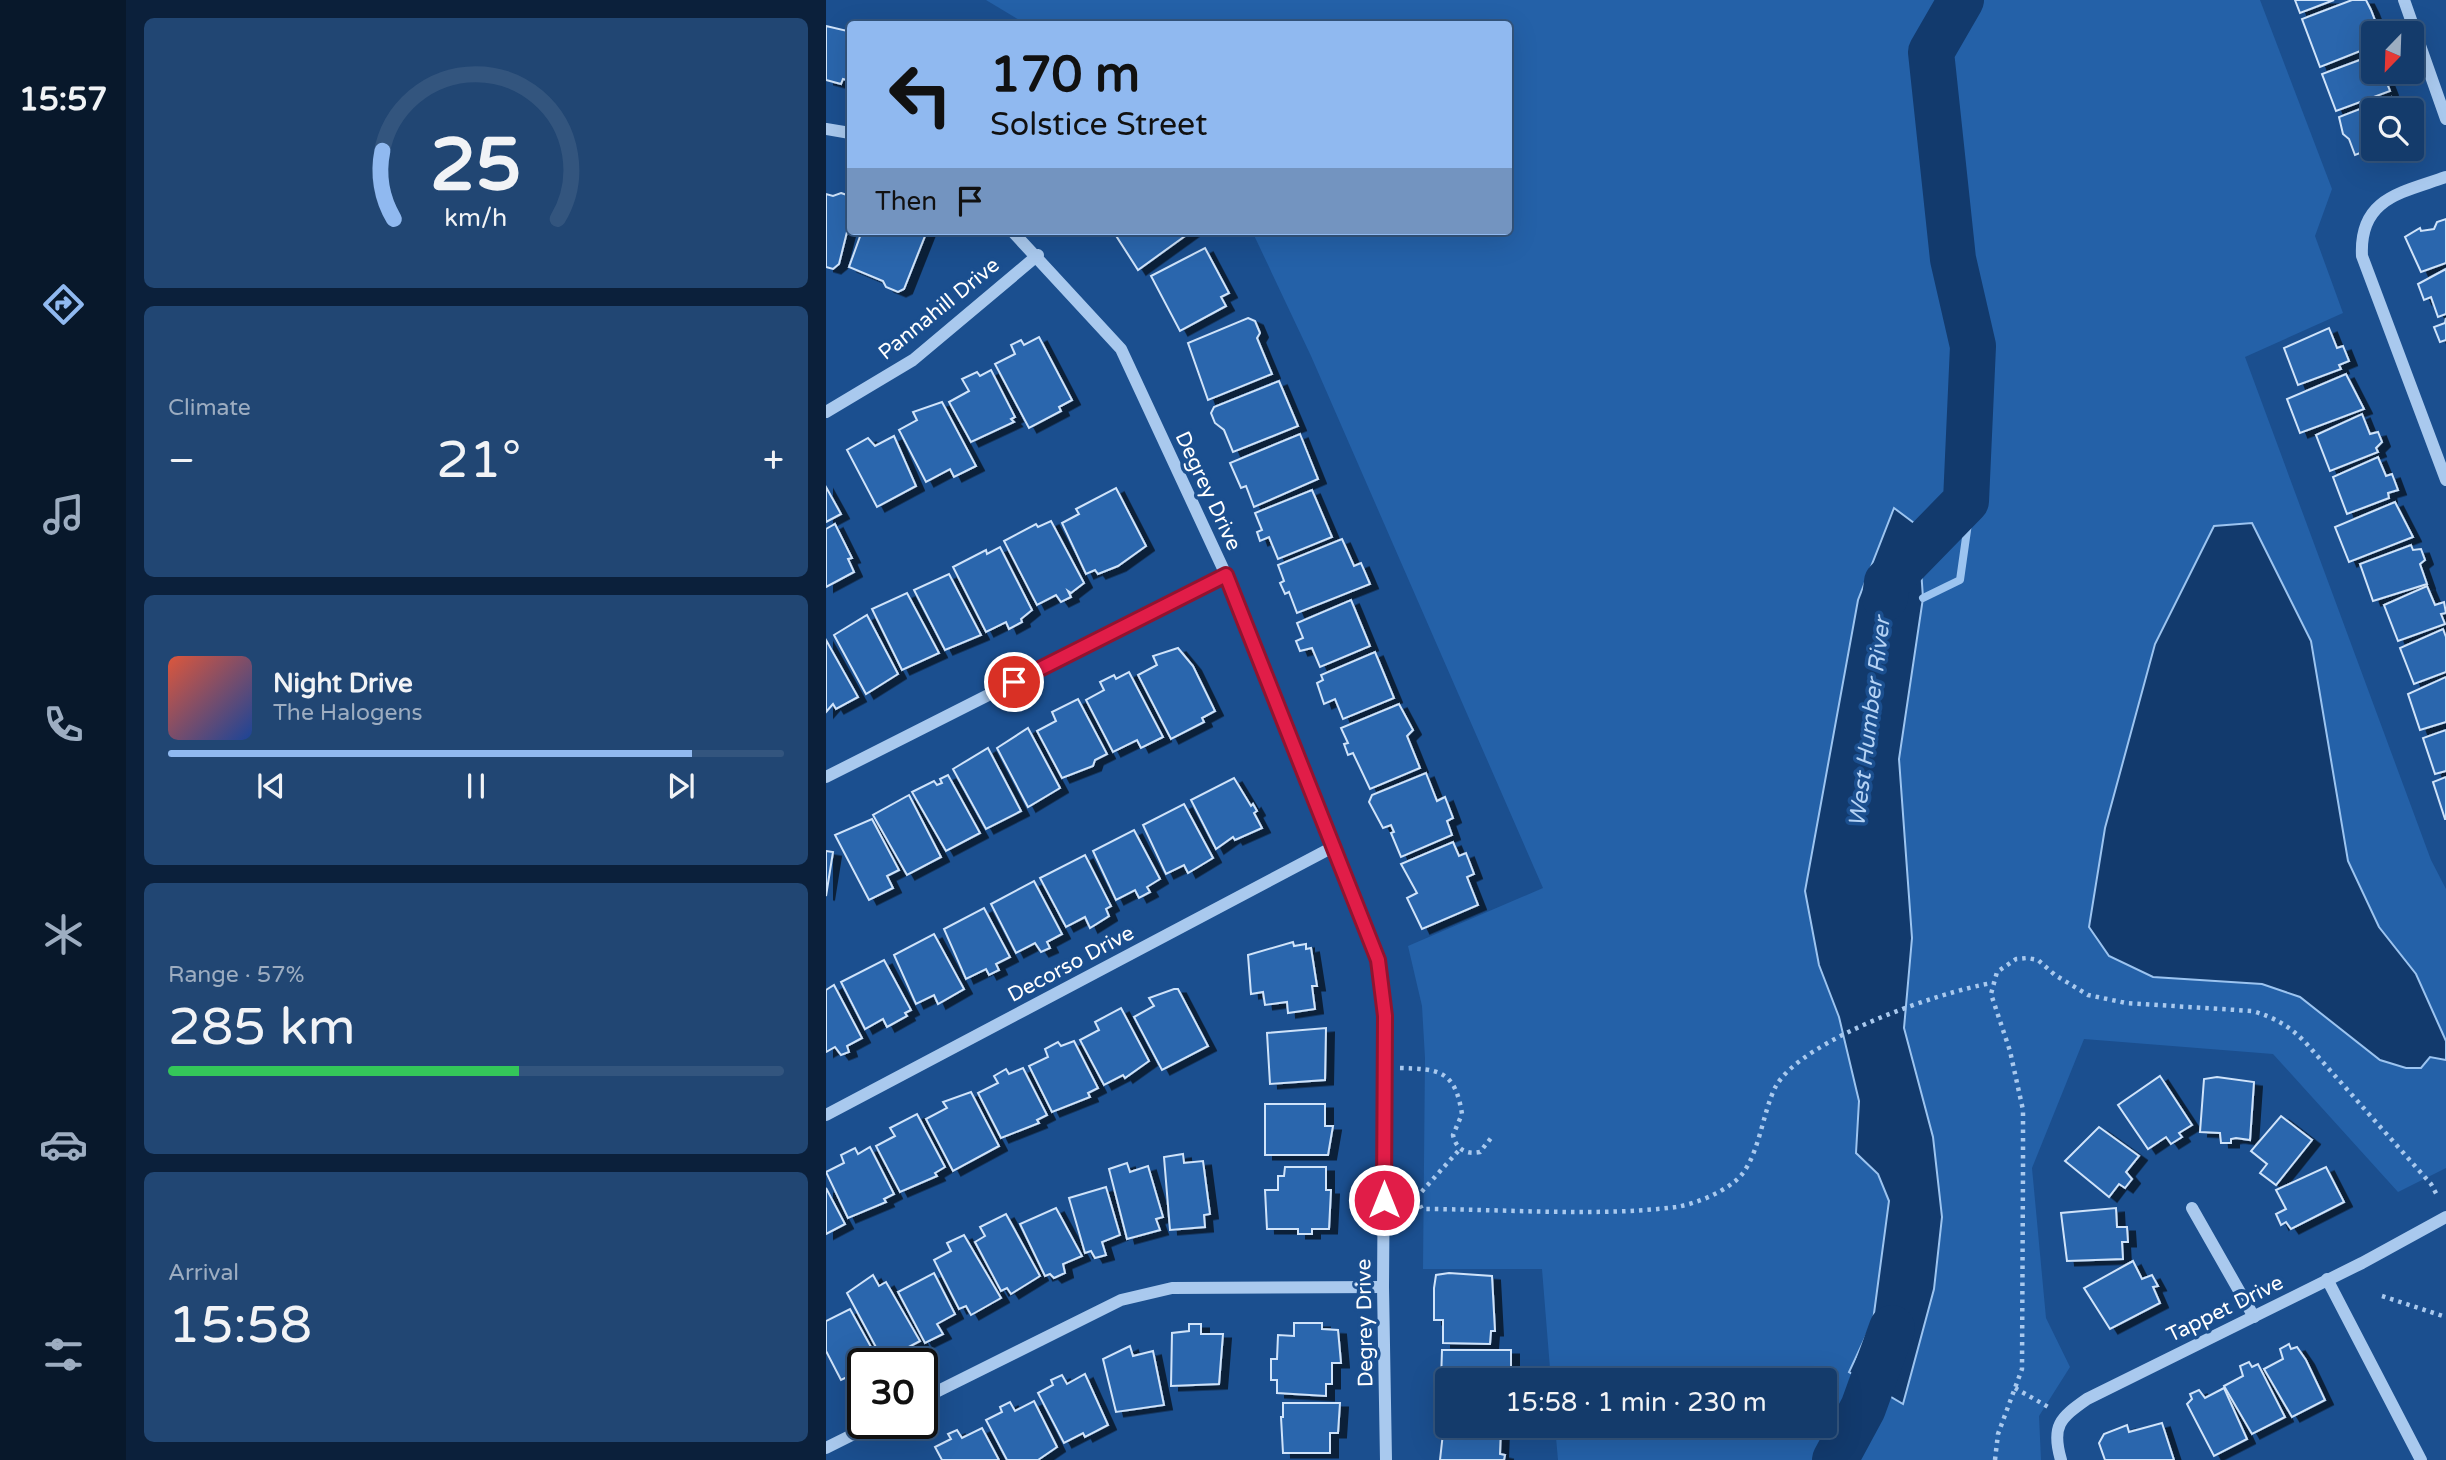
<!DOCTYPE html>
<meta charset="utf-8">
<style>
:root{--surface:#143b6b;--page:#214673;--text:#f1f3f6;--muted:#9dadc1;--line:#33557e;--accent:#90b9f0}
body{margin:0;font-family:"Varela Round",sans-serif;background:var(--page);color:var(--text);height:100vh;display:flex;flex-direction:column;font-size:26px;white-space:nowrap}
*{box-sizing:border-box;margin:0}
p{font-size:23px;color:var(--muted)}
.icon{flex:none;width:38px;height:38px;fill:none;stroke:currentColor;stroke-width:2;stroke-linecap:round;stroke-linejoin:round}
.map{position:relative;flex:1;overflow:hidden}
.side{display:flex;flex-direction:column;gap:18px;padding:18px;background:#0b203b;width:700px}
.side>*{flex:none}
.hud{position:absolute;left:21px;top:21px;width:665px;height:214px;border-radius:7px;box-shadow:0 7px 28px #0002,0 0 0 2px var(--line);background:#90b9f0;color:#111;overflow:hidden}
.needle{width:46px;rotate:203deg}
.buttons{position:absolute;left:1535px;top:21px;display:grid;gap:14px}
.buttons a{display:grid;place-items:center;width:63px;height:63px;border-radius:7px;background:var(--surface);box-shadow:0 7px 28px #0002,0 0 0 2px var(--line);font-size:35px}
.speed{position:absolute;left:21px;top:1348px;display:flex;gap:14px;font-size:35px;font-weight:700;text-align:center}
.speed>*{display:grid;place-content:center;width:91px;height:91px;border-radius:50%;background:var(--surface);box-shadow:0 7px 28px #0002,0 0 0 2px var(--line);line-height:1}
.speed .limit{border:4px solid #111;border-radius:10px;background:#fff;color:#111}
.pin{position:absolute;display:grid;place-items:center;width:60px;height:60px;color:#fff;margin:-30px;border:4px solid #fff;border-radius:50%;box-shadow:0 2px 7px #0007}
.me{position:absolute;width:77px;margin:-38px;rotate:0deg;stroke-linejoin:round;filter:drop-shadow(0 0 5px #0008)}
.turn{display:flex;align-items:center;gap:24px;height:147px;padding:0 28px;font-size:32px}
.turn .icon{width:91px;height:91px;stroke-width:2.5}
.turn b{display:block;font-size:49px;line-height:60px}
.then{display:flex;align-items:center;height:66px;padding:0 28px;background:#0003;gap:14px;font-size:26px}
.big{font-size:52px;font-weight:600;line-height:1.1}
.side .tile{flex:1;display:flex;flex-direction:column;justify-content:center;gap:10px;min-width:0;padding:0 24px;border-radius:10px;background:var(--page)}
.side .dial{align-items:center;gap:0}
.dial svg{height:182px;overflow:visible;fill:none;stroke:var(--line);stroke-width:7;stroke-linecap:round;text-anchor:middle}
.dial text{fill:var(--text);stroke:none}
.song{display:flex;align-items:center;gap:21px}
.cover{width:84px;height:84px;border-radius:10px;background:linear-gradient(135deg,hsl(10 70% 55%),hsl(220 70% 35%))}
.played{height:7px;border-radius:4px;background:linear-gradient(90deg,var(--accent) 85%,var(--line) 85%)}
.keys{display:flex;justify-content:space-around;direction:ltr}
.heat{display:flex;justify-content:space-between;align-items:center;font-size:38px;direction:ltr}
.charge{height:10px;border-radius:5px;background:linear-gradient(90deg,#34c759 57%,var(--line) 0)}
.trip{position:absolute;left:609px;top:1368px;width:402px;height:70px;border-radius:7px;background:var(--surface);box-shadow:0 7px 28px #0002,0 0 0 2px var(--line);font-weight:600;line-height:70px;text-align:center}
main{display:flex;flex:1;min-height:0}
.tab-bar{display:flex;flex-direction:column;width:126px;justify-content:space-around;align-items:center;background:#08182b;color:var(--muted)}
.tab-bar .icon{width:49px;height:49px}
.tab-bar .active{color:var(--accent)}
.tab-bar b{font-size:32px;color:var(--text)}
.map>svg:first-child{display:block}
.green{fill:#2461a8}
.water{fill:#123a6d;stroke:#9cc4f0;stroke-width:2}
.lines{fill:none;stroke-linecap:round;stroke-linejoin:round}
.stream{stroke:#9cc4f0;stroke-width:8}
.river{stroke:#123a6d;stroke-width:46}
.building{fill:#2a66ad;stroke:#cfe3fa;stroke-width:2;filter:url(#shadow)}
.path{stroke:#a9c9ee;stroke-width:4.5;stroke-dasharray:3.5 5;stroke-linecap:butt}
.minor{stroke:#a9c9ee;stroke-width:12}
.route-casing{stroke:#92132f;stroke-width:18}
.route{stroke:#e11d48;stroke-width:12}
.labels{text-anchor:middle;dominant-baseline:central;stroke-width:7;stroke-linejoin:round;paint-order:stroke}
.street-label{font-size:21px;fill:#fff;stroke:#1b4f8f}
.water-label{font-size:23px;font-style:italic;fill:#b5d3f5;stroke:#1b4f8f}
</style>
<main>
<nav class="tab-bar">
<b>15:57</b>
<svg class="icon active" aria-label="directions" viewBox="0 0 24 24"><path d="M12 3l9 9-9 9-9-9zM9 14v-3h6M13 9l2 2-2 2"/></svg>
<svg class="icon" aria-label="music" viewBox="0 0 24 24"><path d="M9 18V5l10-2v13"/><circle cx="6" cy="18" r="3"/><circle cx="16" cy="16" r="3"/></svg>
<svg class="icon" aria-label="phone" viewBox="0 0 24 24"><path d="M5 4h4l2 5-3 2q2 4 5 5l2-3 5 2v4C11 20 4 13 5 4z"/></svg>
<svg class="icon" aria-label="climate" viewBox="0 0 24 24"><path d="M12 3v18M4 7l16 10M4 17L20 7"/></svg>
<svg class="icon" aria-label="car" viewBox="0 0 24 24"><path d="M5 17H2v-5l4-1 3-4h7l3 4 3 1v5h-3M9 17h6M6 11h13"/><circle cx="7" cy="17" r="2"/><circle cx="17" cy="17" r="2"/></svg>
<svg class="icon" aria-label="filters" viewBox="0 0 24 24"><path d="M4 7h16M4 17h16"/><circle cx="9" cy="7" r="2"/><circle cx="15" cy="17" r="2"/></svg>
</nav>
<section class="side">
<div class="tile dial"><svg viewBox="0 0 100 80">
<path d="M14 69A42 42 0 1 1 86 69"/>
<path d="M14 69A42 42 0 0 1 9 39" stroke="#90b9f0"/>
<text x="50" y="56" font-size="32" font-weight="700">25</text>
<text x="50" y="72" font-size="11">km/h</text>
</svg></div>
<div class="tile"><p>Climate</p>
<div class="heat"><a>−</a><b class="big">21°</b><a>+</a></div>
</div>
<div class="tile">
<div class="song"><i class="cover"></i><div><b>Night Drive</b><p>The Halogens</p></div></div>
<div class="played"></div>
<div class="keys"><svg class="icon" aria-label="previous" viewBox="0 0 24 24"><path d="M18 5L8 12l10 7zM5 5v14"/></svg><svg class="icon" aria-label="pause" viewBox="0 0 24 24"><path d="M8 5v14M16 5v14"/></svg><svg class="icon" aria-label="next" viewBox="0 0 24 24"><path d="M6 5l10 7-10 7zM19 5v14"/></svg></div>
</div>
<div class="tile"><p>Range · 57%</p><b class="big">285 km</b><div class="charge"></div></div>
<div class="tile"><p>Arrival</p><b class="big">15:58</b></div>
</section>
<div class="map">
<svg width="1620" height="1460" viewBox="0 0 1620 1460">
<defs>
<filter id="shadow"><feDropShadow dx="8" dy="4.5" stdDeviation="0" flood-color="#0009"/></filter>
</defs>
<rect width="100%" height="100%" fill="#1b4f8f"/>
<polygon class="green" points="160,0 1434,0 1506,189 1489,236 1517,313 1419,357 1605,860 1620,889 1620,1168 1572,1192 1447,1054 1258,1039 1206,1168 1220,1318 1244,1367 1213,1416 1215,1460 732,1460 729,1426 999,1426 999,1381 725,1381 716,1269 597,1269 599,1058 596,1006 582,946 717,888 485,356 426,231 682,231 682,24 200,24"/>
<g class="water">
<polygon points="1068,508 1092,526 1097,598 1073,759 1086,938 1078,1028 1107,1137 1116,1217 1108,1289 1077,1404 1023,1372 1047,1321 1063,1201 1052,1174 1030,1153 1033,1101 1013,1017 993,965 979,891 1032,600"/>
<polygon points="1426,523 1485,641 1522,861 1553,927 1590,974 1620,1041 1620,1060 1604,1057 1595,1068 1580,1068 1554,1060 1474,997 1436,984 1327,977 1283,956 1263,927 1279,828 1329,644 1388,526"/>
</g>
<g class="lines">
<polyline class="stream" points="1097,598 1134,580 1164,368 1123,269 1099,160 1104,81 1135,0"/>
<g class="river">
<polyline points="1059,598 1061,582 1140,501 1147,346 1127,259 1105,52 1135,0"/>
<polyline points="1009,1460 1037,1408 1066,1328"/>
</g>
</g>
<g class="building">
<polygon points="1469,0 1508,0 1474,13"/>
<polygon points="1526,0 1540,0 1545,10 1550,23 1539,27 1547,46 1494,67 1476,19"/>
<polygon points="0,26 21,31 24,27 24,81 17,79 15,84 0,80"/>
<polygon points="1547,55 1547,72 1557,73 1564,91 1510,111 1496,74"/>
<polygon points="1565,97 1569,110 1547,110 1547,148 1529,155 1523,139 1517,134 1513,117"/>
<polygon points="15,193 24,196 24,220 13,264 7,269 0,267 0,194 7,196"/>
<polygon points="1620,219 1620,263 1595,272 1579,237 1594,228 1595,231 1608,229 1611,222"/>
<polygon points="36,231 101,231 78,289 72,292 60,287 57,281 23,267"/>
<polygon points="287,231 366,231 312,270"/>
<polygon points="379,248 403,293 395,297 400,306 354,331 325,276"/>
<polygon points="1620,269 1620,314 1612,317 1605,297 1598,300 1592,284"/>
<polygon points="422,318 429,321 434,333 431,338 446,374 382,400 362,343"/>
<polygon points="1620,318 1620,340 1614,342 1608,327 1619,323"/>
<polygon points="1503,328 1511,348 1517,346 1523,361 1513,365 1515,369 1472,385 1458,348"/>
<polygon points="213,337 246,400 233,407 235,411 203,428 169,364 189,354 185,345 195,340 198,345"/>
<polygon points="165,370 189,417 185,419 188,422 145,442 123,402 143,391 136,379 151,372 154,376"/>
<polygon points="1520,374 1538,409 1474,433 1461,399"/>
<polygon points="453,381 472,426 407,452 398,430 389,423 385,413 388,407"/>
<polygon points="116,402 150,466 128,477 124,469 100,482 73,430 91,420 87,412"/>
<polygon points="1536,414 1544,434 1552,432 1556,442 1550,448 1552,452 1504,471 1490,435"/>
<polygon points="474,434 492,479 428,507 420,486 415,488 404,463"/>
<polygon points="68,436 90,486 51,507 21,450 42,438 49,446"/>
<polygon points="1552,457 1560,476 1566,474 1572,490 1562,493 1563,498 1521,514 1507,477"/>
<polygon points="0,487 15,514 0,522"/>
<polygon points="290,488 320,546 292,566 272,574 269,570 260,574 236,523 253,514 250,509"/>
<polygon points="486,490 506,537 452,559 443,537 434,541 431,532 436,530 429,513"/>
<polygon points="1569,502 1587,537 1523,562 1509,527"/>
<polygon points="225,521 258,583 245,593 242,591 245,597 235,602 230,595 211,605 178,541 210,524 212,527"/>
<polygon points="9,524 26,558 22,559 28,572 0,587 0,529"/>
<polygon points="516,539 528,566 535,563 544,584 471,613 463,592 459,594 454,583 458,581 452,565"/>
<polygon points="1585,545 1587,550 1595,549 1599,560 1594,564 1601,584 1547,601 1534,564"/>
<polygon points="174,547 206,610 195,619 196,622 183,629 180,622 160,632 127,567 160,550 161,554"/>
<polygon points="123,574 155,635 119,650 88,590"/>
<polygon points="1601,586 1609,605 1618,602 1620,613 1615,614 1619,624 1572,641 1558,605"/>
<polygon points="81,593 113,653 76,670 46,609"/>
<polygon points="525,600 544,646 494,667 486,648 474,651 470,641 477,638 471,623"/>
<polygon points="41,615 72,674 40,694 8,635"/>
<polygon points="1617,629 1620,637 1620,672 1588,684 1574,648"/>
<polygon points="0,640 32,697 10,709 7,704 0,712"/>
<polygon points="352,648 367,666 389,711 376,718 378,722 345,739 312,675 331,665 327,656"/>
<polygon points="549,652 568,698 517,719 509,699 498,704 491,683 497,680 495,675"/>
<polygon points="303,672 337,737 315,748 311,740 287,752 260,700 278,690 274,682 288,675 290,679"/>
<polygon points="1620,677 1620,722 1594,730 1582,694"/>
<polygon points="252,699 281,754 269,760 267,766 236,778 211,731 230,721 226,712"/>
<polygon points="573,704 587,730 581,736 594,768 544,789 527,753 522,755 518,744 522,743 515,728"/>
<polygon points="202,728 234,788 202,807 171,748"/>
<polygon points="1620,730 1620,771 1609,774 1597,738"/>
<polygon points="162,748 195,811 160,829 127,769"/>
<polygon points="600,773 611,801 619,797 627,818 621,821 626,835 575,857 565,833 568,832 565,825 557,828 543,802 546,795"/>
<polygon points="122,775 154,833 120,851 86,792 108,781 111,785 116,783 114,779"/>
<polygon points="1620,777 1620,819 1619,819 1607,782"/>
<polygon points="408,778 425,806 427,804 431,811 428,813 436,828 409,840 407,837 390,849 365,800"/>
<polygon points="83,795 115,857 81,875 47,815"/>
<polygon points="358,804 387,858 362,873 358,865 340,874 317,825"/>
<polygon points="46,819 73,870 61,876 67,888 43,900 9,835"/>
<polygon points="308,830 334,879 321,887 324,892 313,898 309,890 290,900 267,851"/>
<polygon points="627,842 633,856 640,853 648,874 641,877 652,905 596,929 581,898 591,893 575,864"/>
<polygon points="0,851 7,852 0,896"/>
<polygon points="259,855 285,906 280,909 283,916 264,928 259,917 240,927 214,878"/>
<polygon points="208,881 236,934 221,942 224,948 215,952 209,943 190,953 165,904"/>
<polygon points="158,908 184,957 170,964 173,970 163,975 160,969 140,979 118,929"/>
<polygon points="108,934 138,989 112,1004 108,995 90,1004 68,955"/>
<polygon points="467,942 468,946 480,944 480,949 485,948 491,986 486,986 489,1009 462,1013 461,1002 439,1005 437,992 425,994 422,955"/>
<polygon points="58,960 85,1010 79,1013 81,1016 61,1027 57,1019 39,1029 15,982"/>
<polygon points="8,985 36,1038 21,1046 23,1052 15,1055 9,1047 0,1052 0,990"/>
<polygon points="348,989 352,989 382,1046 336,1070 308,1017 328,1006 323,998"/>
<polygon points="295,1008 323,1061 299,1078 297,1075 278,1085 254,1040 273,1030 269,1022"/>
<polygon points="500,1028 499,1080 444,1084 441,1033"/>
<polygon points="248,1041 272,1088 262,1093 264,1097 226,1112 203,1066 222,1057 219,1049 232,1042 235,1046"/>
<polygon points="197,1068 221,1115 211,1120 213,1123 175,1138 152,1093 172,1083 168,1076 180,1069 183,1074"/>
<polygon points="1334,1076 1366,1125 1353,1133 1356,1137 1345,1144 1340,1137 1322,1149 1292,1105"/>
<polygon points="1391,1077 1428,1082 1424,1140 1410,1138 1405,1139 1405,1143 1395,1143 1394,1133 1374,1132 1378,1079"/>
<polygon points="145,1092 173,1146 127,1171 100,1119 121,1108 117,1102"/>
<polygon points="439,1104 499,1104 499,1126 507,1126 502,1155 439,1155"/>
<polygon points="91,1114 119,1167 109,1173 111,1176 74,1192 50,1146 69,1136 64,1128"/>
<polygon points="1455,1116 1486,1140 1450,1185 1434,1173 1441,1164 1425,1151"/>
<polygon points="1273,1127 1313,1156 1300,1172 1306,1179 1299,1188 1293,1184 1283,1197 1239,1161"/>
<polygon points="44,1147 68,1194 58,1199 60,1202 22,1218 0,1172 18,1163 15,1155 29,1148 32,1154"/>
<polygon points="357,1154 358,1163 377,1161 384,1214 378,1215 379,1227 344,1230 338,1157"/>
<polygon points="301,1163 304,1172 322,1166 337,1217 330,1219 334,1230 301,1239 283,1169"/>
<polygon points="459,1167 500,1167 500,1190 505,1190 503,1229 486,1229 486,1234 472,1234 472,1229 441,1229 439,1190 452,1190 452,1176 458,1176"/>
<polygon points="1500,1167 1518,1202 1465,1229 1460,1222 1455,1225 1450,1214 1460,1209 1450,1190"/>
<polygon points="280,1187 294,1235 276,1242 280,1255 269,1258 265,1251 259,1253 243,1198"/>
<polygon points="0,1188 19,1224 0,1234"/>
<polygon points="230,1208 256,1256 237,1264 239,1273 228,1278 224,1274 219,1276 194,1224"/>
<polygon points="1290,1208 1291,1227 1301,1227 1302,1242 1296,1242 1297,1259 1241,1261 1235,1213"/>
<polygon points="180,1214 214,1276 185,1294 181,1288 175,1291 149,1242 159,1236 154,1227"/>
<polygon points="138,1235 175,1298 145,1315 140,1306 133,1309 108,1260 125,1251 121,1243"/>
<polygon points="1307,1261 1316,1279 1326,1275 1332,1286 1327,1287 1334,1303 1284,1329 1258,1288"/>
<polygon points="108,1273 129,1314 111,1324 117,1334 99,1343 72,1292"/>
<polygon points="623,1273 666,1276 669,1331 665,1331 664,1344 617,1343 617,1320 608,1320 608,1288 610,1275"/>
<polygon points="47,1275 53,1286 60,1282 94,1341 64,1357 58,1348 52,1351 21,1293"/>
<polygon points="24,1309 50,1356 31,1366 35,1376 24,1382 21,1377 15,1380 0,1351 0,1321"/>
<polygon points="468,1323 496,1323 496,1329 512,1330 515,1363 506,1363 506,1384 500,1384 500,1396 451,1393 451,1380 445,1380 445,1359 451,1359 452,1335 468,1336"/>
<polygon points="363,1324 375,1324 375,1334 397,1334 393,1384 345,1386 346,1333 363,1331"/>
<polygon points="1463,1344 1465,1349 1471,1347 1480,1360 1499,1400 1466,1417 1438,1369 1457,1359 1454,1349"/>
<polygon points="304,1346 307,1356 327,1351 338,1405 290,1412 277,1359"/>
<polygon points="616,1350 685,1350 685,1370 673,1370 673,1376 678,1376 678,1381 621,1381 620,1417 615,1381"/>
<polygon points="1423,1362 1426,1367 1432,1364 1459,1417 1426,1434 1398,1386 1417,1376 1414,1366"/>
<polygon points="259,1374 282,1425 259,1437 257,1433 238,1443 212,1393 227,1385 225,1380 236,1375 241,1384"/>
<polygon points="1398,1388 1421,1439 1388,1456 1361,1404 1366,1399 1364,1394 1373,1390 1379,1398"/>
<polygon points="208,1401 231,1447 212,1460 181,1460 160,1420 176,1412 174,1407 184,1402 189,1411"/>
<polygon points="457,1403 514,1403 512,1433 504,1433 504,1453 457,1453 455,1417 457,1417"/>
<polygon points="1336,1423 1348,1460 1279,1460 1273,1443 1278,1434 1301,1425 1303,1432"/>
<polygon points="618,1424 675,1428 674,1454 679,1455 678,1460 614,1460"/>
<polygon points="156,1428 173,1460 116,1460 109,1447 125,1439 122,1434 131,1430 136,1438"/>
</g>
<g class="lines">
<g class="path">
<path d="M574,1068C613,1069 629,1070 636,1114L627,1135C630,1149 640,1155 654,1152L665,1138"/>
<path d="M590,1198L596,1209C676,1209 772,1217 850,1207C869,1204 893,1194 908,1182C933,1164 936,1111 950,1086C977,1039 1113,992 1166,983"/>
<polyline points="573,1199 590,1198 634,1149"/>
<polyline points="1556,1296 1620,1317"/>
<polyline points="1189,1388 1224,1408"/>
<path d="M1169,1460L1172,1434L1196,1369L1197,1169V1110L1184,1051L1165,994L1171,972L1190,959L1201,958L1212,960L1229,975L1262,995L1300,1003L1426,1011C1448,1017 1463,1026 1479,1042L1605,1184L1612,1197"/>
</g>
<g class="minor">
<polyline points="1578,0 1620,119"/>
<polyline points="0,129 24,133"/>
<path d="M1620,177C1575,193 1533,198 1536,256L1620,480"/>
<polyline points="186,231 295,349 400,575 552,960 559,1016 557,1287 560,1460"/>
<polyline points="0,412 87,360 212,255"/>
<polyline points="0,777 400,575"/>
<polyline points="0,1115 507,847"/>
<polyline points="1366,1208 1428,1317"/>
<polyline points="1501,1279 1595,1460"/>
<polyline points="96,1399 295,1300 346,1288 557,1287"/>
<polyline points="0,1448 50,1423"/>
<path d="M1235,1460C1225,1426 1234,1418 1261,1399L1536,1263L1620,1217"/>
</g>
</g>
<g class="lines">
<g class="route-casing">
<polyline id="route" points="188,682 400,575 552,960 559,1016 558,1200"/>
</g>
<use href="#route" class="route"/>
</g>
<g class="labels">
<g class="street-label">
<text transform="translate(113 309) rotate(-39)">Pannahill Drive</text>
<text transform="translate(382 491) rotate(65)">Degrey Drive</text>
<text transform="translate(245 964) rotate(-28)">Decorso Drive</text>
<text transform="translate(1399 1309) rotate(-26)">Tappet Drive</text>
<text transform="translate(539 1323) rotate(-91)">Degrey Drive</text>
</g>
<g class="water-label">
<text transform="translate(1044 722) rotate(-83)">West Humber River</text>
</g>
</g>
</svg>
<div class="buttons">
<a><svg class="needle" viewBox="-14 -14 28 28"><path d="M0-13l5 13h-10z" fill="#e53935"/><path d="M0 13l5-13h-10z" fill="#9dadc1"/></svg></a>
<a><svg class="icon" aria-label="search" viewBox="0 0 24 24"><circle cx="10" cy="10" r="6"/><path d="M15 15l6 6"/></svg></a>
</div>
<div class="speed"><div class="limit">30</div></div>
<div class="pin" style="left:188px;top:682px;background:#d93025"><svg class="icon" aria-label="arrive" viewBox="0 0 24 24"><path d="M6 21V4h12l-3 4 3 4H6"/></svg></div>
<svg class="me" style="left:558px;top:1200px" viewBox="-20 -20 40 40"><circle r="17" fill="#e11d48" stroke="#fff" stroke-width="3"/><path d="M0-11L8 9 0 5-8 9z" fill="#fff"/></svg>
<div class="trip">15:58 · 1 min · 230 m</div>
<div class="hud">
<div class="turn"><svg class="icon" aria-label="left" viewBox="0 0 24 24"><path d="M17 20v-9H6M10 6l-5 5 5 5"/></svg><div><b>170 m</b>Solstice Street</div></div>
<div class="then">Then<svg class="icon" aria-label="arrive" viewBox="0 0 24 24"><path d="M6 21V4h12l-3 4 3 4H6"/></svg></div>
</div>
</div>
</main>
